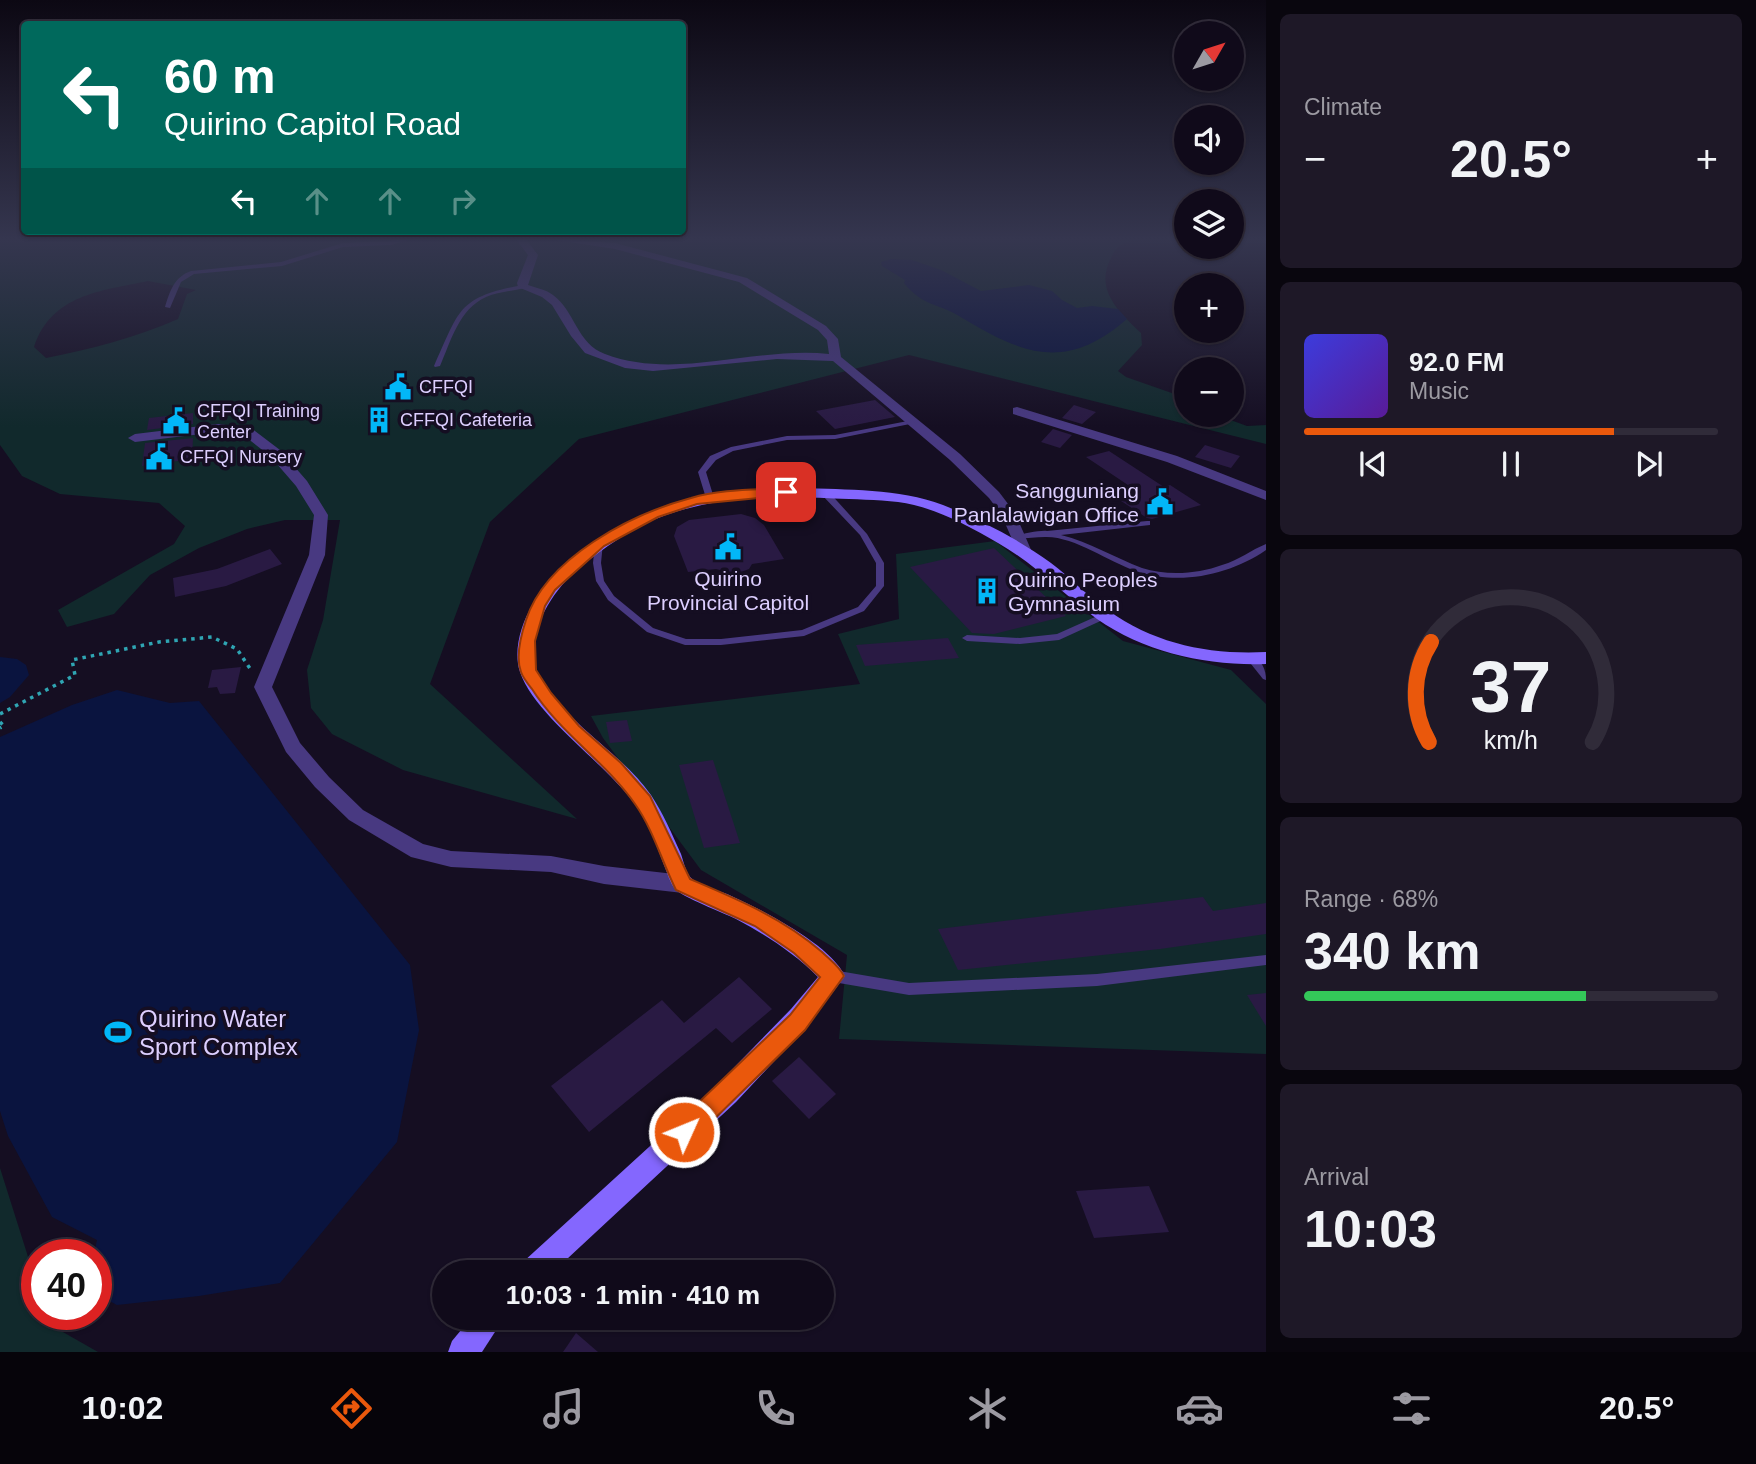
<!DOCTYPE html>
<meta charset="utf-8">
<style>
:root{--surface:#100a1a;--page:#1e1827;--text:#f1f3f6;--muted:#9c9aa2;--line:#302b39;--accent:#ea580c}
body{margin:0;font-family:Arial,sans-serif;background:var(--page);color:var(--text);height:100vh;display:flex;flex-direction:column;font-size:26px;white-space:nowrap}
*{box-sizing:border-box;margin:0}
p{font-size:23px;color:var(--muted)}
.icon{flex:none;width:38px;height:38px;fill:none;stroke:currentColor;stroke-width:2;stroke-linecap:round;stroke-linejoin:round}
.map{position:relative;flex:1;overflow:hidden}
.sheet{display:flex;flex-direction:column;gap:14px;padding:14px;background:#09060e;width:490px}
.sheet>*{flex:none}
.banner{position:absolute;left:21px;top:21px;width:665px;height:214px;border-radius:7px;box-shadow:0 2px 5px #0004,0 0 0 2px var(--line);background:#00695c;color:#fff;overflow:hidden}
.needle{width:46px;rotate:51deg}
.tools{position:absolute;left:1174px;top:21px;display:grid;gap:14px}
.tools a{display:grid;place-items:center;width:70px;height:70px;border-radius:50%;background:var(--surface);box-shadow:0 2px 5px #0004,0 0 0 2px var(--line);font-size:35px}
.speed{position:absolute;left:21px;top:1239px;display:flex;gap:14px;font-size:35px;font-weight:700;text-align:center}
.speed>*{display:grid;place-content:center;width:91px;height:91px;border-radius:50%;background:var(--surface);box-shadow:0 2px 5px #0004,0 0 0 2px var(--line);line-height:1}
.speed .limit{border:10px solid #d22;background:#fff;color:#111}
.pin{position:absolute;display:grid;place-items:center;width:60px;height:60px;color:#fff;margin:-30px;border-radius:14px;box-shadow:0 4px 10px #0006}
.me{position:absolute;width:77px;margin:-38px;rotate:46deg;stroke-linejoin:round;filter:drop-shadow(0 0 5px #0008)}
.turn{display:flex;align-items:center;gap:24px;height:147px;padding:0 28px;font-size:32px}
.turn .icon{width:91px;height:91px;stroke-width:2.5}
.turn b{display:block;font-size:49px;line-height:60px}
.lanes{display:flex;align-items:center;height:66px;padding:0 28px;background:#0003;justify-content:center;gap:35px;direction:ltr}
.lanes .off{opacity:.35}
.big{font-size:52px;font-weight:600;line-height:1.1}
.sheet .widget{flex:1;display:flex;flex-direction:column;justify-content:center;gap:10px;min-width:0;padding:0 24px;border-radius:10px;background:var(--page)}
.sheet .dial{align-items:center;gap:0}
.dial svg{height:182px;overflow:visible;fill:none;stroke:var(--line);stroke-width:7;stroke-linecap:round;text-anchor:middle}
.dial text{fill:var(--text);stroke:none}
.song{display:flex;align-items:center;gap:21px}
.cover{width:84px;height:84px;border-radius:10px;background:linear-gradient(135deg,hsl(240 70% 55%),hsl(270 70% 35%))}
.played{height:7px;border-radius:4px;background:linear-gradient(90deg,var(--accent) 75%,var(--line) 75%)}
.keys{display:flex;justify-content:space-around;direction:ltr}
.heat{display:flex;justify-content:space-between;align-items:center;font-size:38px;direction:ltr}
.charge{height:10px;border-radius:5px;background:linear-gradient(90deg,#34c759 68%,var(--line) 0)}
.trip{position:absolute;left:432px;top:1260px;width:402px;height:70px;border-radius:35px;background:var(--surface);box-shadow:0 2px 5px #0004,0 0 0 2px var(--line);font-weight:600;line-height:70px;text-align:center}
.menu{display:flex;height:112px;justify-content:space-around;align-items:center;background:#06040a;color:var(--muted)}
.menu .icon{width:49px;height:49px}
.menu .current{color:var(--accent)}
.menu b{font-size:32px;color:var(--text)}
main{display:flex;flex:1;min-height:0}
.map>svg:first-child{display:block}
.green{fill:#11292c;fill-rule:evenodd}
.water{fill:#0a143f}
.building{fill:#291a43}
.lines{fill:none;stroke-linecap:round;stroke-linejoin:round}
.path{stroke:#2fa5b3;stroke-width:3.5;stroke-dasharray:3.5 5;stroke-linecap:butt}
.lane{fill:#483981;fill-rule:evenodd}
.street{fill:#483981;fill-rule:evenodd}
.secondary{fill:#8467fe;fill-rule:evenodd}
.route{fill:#ea580c;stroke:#983908;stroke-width:2}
.labels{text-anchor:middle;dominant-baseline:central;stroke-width:7;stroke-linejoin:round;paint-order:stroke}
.far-poi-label{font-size:18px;fill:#ddcfff;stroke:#150e22;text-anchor:start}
.poi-label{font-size:21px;fill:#ddcfff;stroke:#150e22;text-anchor:end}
.near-poi-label{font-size:24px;fill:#ddcfff;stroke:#150e22;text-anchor:start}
</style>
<main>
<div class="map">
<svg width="1266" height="1352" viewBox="0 0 1266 1352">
<rect width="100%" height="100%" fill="#150e22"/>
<g class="green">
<path d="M0,238H1161C1150,239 1133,239 1123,244C1116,247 1113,254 1110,260C1095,291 1120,313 1141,333L1142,345L1118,371L1126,377L1186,398V415H1217L1247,426L1266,425V444L909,355L579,439L490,522L430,684L577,819L403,770L332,734L311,708L307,670L323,620L340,520H285L247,529L199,548L150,575L114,614L67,627L58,610L174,544L185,526L159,503L60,494L22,476L0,445ZM148,281L196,290L187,294L178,319C135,338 91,349 46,358L34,347C52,294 101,291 148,281Z"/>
<polygon points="995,541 1123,641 1231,670 1266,704 1266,1054 839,1039 847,955 701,870 603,738 591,716 860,684 838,634 899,619 896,554"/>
<polygon points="0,1168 30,1263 37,1314 40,1319 98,1352 0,1352"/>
</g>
<g class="water">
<path d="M891,259L912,260L941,270L981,291L1029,285L1052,291L1062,300L1077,308L1092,306L1118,309L1127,319C1065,373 1022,354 959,316C935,302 924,307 904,283L905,280L882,266L881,262Z"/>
<polygon points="0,657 17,659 26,665 29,675 10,697 0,703"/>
<polygon points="117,690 170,703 199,701 410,965 419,1030 397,1142 280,1283 199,1296 117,1305 96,1294 94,1255 97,1240 52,1217 8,1136 0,1111 0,737 72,705"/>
</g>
<g class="building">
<polygon points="875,400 895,417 835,429 816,411"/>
<polygon points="1074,405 1096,412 1082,424 1062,418"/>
<polygon points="193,413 193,424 147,430 149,418"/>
<polygon points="1053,429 1072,435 1060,448 1041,442"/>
<polygon points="193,438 192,459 142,466 145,443"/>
<polygon points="1205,445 1240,456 1231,468 1195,457"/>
<polygon points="1109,451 1164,487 1170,485 1201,505 1152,519 1147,518 1118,499 1140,493 1086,457"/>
<polygon points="741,514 755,518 764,525 784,559 752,564 749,569 736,574 716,569 688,572 674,536 677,527 689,520"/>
<polygon points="994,548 1066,616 994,634 972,633 910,567"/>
<polygon points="270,549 282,564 226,586 175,597 173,578 217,569"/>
<polygon points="948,638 959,658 865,666 856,645"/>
<polygon points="241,667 235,693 220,694 217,687 208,688 212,670"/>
<polygon points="627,720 632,741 610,743 606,722"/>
<polygon points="713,760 740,843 704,848 679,765"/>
<polygon points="1203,897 1213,911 1266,903 1266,934 1160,949 958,970 938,929"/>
<polygon points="739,977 772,1009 732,1043 716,1028 589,1132 551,1086 662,1000 684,1023"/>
<polygon points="1266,993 1266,1026 1247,995"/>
<polygon points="799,1057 836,1094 809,1119 772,1081"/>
<polygon points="1149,1186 1169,1232 1094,1238 1076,1191"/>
<polygon points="576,1333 598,1352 563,1352"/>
</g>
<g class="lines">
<g class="path">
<polyline points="0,714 75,675 72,660 159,642 212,637 237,649 251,670"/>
<polyline points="0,722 4,726 0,728"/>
</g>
<g class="lane">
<path d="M406,238H415L391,245L343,247L282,266L194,274L181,282L170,308L165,307C170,291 174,277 191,271L281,262L343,243L391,241Z"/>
<path d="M523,285L525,286V288C512,291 498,292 486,297C459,309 451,341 440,366L435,367L434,366C460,310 457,297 523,285Z"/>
<polygon points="913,420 915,421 915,423 835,439 787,440 733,451 716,460 706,472 714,498 710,500 706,498 698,472 710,456 731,447 787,436 835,435"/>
<polygon points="822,491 828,491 867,534 884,563 884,586 864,611 804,636 721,645 685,645 647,632 608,600 596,581 593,563 595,543 599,541 603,543 601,563 604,581 614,596 653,628 686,639 721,639 802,630 858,607 876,586 876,563 860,535 822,495"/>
<path d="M1147,521H1150V525L1061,535C1090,542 1115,558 1142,568C1167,576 1198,574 1222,565C1239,560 1251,550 1266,544V550C1230,575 1179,586 1136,571C1109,562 1074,536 1045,537C1036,537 1027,538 1018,539L1014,537C1020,534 1040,530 1047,531Z"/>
<polygon points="1104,613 1107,614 1109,616 1107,618 1059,640 1020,644 967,641 962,638 967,635 1020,638 1057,634"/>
<path d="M1252,656C1262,660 1266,670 1266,680L1263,679L1247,659Z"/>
<polygon points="1266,955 1266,965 1097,986 909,995 833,982 828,980 827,976 828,972 833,970 909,983 1097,974"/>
</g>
<g class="street">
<path d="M515,238H525L538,255L528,285C536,288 545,289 553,295C575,311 577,344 605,354C676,381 756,346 829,354L827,340L818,330L739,282L615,249L543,238L615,243L747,278L826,326L838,339L841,357L960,454L999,492L1015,513L1032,552L1024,557L1019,555L1001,514L989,498L950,460L833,361L777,359L653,371L625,368L585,353L571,336L552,305L542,297L518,287L517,283L528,255Z"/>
<polygon points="1017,407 1177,456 1266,491 1266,500 1167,462 1013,414 1013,408"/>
<polygon points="218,424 251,428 280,450 307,481 328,515 325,555 272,687 300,743 329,777 363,810 423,844 451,851 551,856 604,866 683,875 691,878 694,884 691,890 683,893 604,884 551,872 451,867 411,857 349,820 315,787 286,752 254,687 309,555 314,515 296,486 270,456 242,434 218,432 135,442 128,438 135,434"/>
</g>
<g class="secondary">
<path d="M800,488C847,490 898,488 943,505C981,520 1018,539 1051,563C1071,578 1088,597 1109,611C1155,644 1210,655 1266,652V664C1207,666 1146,653 1097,619C1063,594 1035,564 998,543C972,528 943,512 914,505C893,500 871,500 849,499C788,496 725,494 666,515C633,527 604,547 577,570C551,592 521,640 539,675C565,724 620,751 651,795C663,813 672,834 681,854C683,860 686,873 691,878C699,886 717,890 727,894C760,909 829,943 845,976L808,1025L736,1102L553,1272H519L523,1262L718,1084L791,1009L818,977C794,953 766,935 736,919C724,913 682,897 675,889C670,883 667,872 664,865C656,844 648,821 634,803C605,763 535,716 520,672C513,651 521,624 532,606C543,585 559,570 577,555C642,502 719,489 800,488Z"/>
<polygon points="471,1318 504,1318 482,1352 448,1352 452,1341"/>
</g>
</g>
<linearGradient id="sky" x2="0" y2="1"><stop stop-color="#0c0813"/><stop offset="0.56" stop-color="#35364f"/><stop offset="1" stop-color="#35364f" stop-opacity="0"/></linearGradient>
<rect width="1266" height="427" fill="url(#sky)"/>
<path class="route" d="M786,488L790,489V495L697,504L658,517L604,546L555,590L545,606L535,641L536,670L551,693L579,726L621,763L650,796L690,879C737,899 783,918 822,952C830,960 839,966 844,976L805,1030L693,1140L684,1144L676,1140L673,1132L676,1124L790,1015L820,977L794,953L755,926L676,890C662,862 653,829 635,804C605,761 560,733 532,689C528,684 523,678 521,672C515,656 521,635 526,620C546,558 631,514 691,498C721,489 755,490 786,488Z"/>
<defs>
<g id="civic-bare" transform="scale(2.1)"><path d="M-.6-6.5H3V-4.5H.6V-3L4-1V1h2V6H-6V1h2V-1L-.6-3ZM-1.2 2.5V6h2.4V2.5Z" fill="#02b7f8" stroke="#150e22" stroke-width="2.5" paint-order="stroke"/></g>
<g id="building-bare" transform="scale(2.1)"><path d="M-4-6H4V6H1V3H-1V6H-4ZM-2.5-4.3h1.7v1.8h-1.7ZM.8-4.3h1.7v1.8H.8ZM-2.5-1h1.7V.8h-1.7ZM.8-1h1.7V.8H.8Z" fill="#02b7f8" stroke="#150e22" stroke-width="2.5" paint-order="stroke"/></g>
<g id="stadium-bare" transform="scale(2.1)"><path d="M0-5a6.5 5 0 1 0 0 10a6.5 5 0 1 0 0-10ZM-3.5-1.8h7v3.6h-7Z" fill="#02b7f8" stroke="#150e22" stroke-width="2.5" paint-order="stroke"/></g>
</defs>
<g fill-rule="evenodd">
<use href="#civic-bare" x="398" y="387"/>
<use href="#building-bare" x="379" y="420"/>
<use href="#civic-bare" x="176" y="421"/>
<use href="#civic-bare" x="159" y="457"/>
<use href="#civic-bare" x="1160" y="502"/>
<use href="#civic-bare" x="728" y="547"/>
<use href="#building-bare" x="987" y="591"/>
<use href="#stadium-bare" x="118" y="1032"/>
</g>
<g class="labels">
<g class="far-poi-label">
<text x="419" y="387">CFFQI</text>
<text x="197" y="411">CFFQI Training<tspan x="197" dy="21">Center</tspan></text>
<text x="400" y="420">CFFQI Cafeteria</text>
<text x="180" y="457">CFFQI Nursery</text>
</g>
<g class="poi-label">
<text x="1139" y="490">Sangguniang<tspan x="1139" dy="24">Panlalawigan Office</tspan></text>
<text x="728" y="578" text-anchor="middle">Quirino<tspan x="728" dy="24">Provincial Capitol</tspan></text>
<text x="1008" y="579" text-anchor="start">Quirino Peoples<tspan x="1008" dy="24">Gymnasium</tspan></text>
</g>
<g class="near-poi-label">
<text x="139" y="1018">Quirino Water<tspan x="139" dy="28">Sport Complex</tspan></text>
</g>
</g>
</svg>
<div class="tools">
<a><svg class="needle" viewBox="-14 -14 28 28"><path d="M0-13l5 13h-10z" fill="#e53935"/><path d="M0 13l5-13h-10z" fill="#9c9aa2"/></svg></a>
<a><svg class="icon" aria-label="sound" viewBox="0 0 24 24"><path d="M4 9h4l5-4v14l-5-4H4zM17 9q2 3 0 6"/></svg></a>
<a><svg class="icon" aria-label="layers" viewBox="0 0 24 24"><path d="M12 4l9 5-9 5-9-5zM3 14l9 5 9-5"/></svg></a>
<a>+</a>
<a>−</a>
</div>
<div class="speed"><div class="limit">40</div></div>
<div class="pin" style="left:786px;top:492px;background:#d93025"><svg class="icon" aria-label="arrive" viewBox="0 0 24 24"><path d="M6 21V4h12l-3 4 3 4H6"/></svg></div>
<svg class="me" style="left:684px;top:1132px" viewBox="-20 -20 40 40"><circle r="17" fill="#ea580c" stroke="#fff" stroke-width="3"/><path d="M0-11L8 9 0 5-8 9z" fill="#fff"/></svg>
<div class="trip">10:03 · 1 min · 410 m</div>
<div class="banner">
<div class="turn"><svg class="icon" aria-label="left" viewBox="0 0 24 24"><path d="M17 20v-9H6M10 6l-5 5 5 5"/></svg><div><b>60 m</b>Quirino Capitol Road</div></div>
<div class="lanes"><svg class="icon" aria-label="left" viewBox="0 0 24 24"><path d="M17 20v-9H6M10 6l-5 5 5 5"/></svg><svg class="icon off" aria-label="ahead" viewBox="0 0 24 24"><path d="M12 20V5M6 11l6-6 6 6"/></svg><svg class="icon off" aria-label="ahead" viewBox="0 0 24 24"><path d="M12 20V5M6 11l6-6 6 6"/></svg><svg class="icon off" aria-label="right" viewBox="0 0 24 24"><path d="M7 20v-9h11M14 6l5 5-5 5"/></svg></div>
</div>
</div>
<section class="sheet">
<div class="widget"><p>Climate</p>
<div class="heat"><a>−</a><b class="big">20.5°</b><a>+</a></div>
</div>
<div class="widget">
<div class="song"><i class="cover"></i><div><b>92.0 FM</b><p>Music</p></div></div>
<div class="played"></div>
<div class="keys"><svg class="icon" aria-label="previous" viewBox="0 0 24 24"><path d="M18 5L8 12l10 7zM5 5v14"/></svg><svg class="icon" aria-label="pause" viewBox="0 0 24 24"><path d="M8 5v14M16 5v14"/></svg><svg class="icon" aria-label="next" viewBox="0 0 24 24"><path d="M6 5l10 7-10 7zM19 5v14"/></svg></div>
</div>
<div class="widget dial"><svg viewBox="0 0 100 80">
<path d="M14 69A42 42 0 1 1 86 69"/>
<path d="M14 69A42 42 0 0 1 15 25" stroke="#ea580c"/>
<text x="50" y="56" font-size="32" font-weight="700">37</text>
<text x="50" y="72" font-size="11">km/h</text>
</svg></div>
<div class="widget"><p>Range · 68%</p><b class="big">340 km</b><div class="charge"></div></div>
<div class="widget"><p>Arrival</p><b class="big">10:03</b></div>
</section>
</main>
<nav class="menu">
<b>10:02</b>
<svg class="icon current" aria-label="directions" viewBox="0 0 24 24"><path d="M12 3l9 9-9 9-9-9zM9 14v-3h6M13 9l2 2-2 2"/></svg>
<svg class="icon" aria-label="music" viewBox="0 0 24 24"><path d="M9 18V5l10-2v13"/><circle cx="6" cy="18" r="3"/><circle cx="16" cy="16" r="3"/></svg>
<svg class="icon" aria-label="phone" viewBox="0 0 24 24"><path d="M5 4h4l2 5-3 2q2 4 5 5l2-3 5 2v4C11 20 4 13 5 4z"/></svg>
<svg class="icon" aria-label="climate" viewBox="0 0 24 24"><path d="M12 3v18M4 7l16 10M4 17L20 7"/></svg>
<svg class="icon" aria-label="car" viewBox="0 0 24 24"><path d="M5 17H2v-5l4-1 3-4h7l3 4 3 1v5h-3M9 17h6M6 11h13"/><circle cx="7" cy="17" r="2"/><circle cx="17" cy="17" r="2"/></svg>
<svg class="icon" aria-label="filters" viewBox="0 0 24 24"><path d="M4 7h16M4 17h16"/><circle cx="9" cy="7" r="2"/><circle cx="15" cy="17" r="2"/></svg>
<b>20.5°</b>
</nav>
